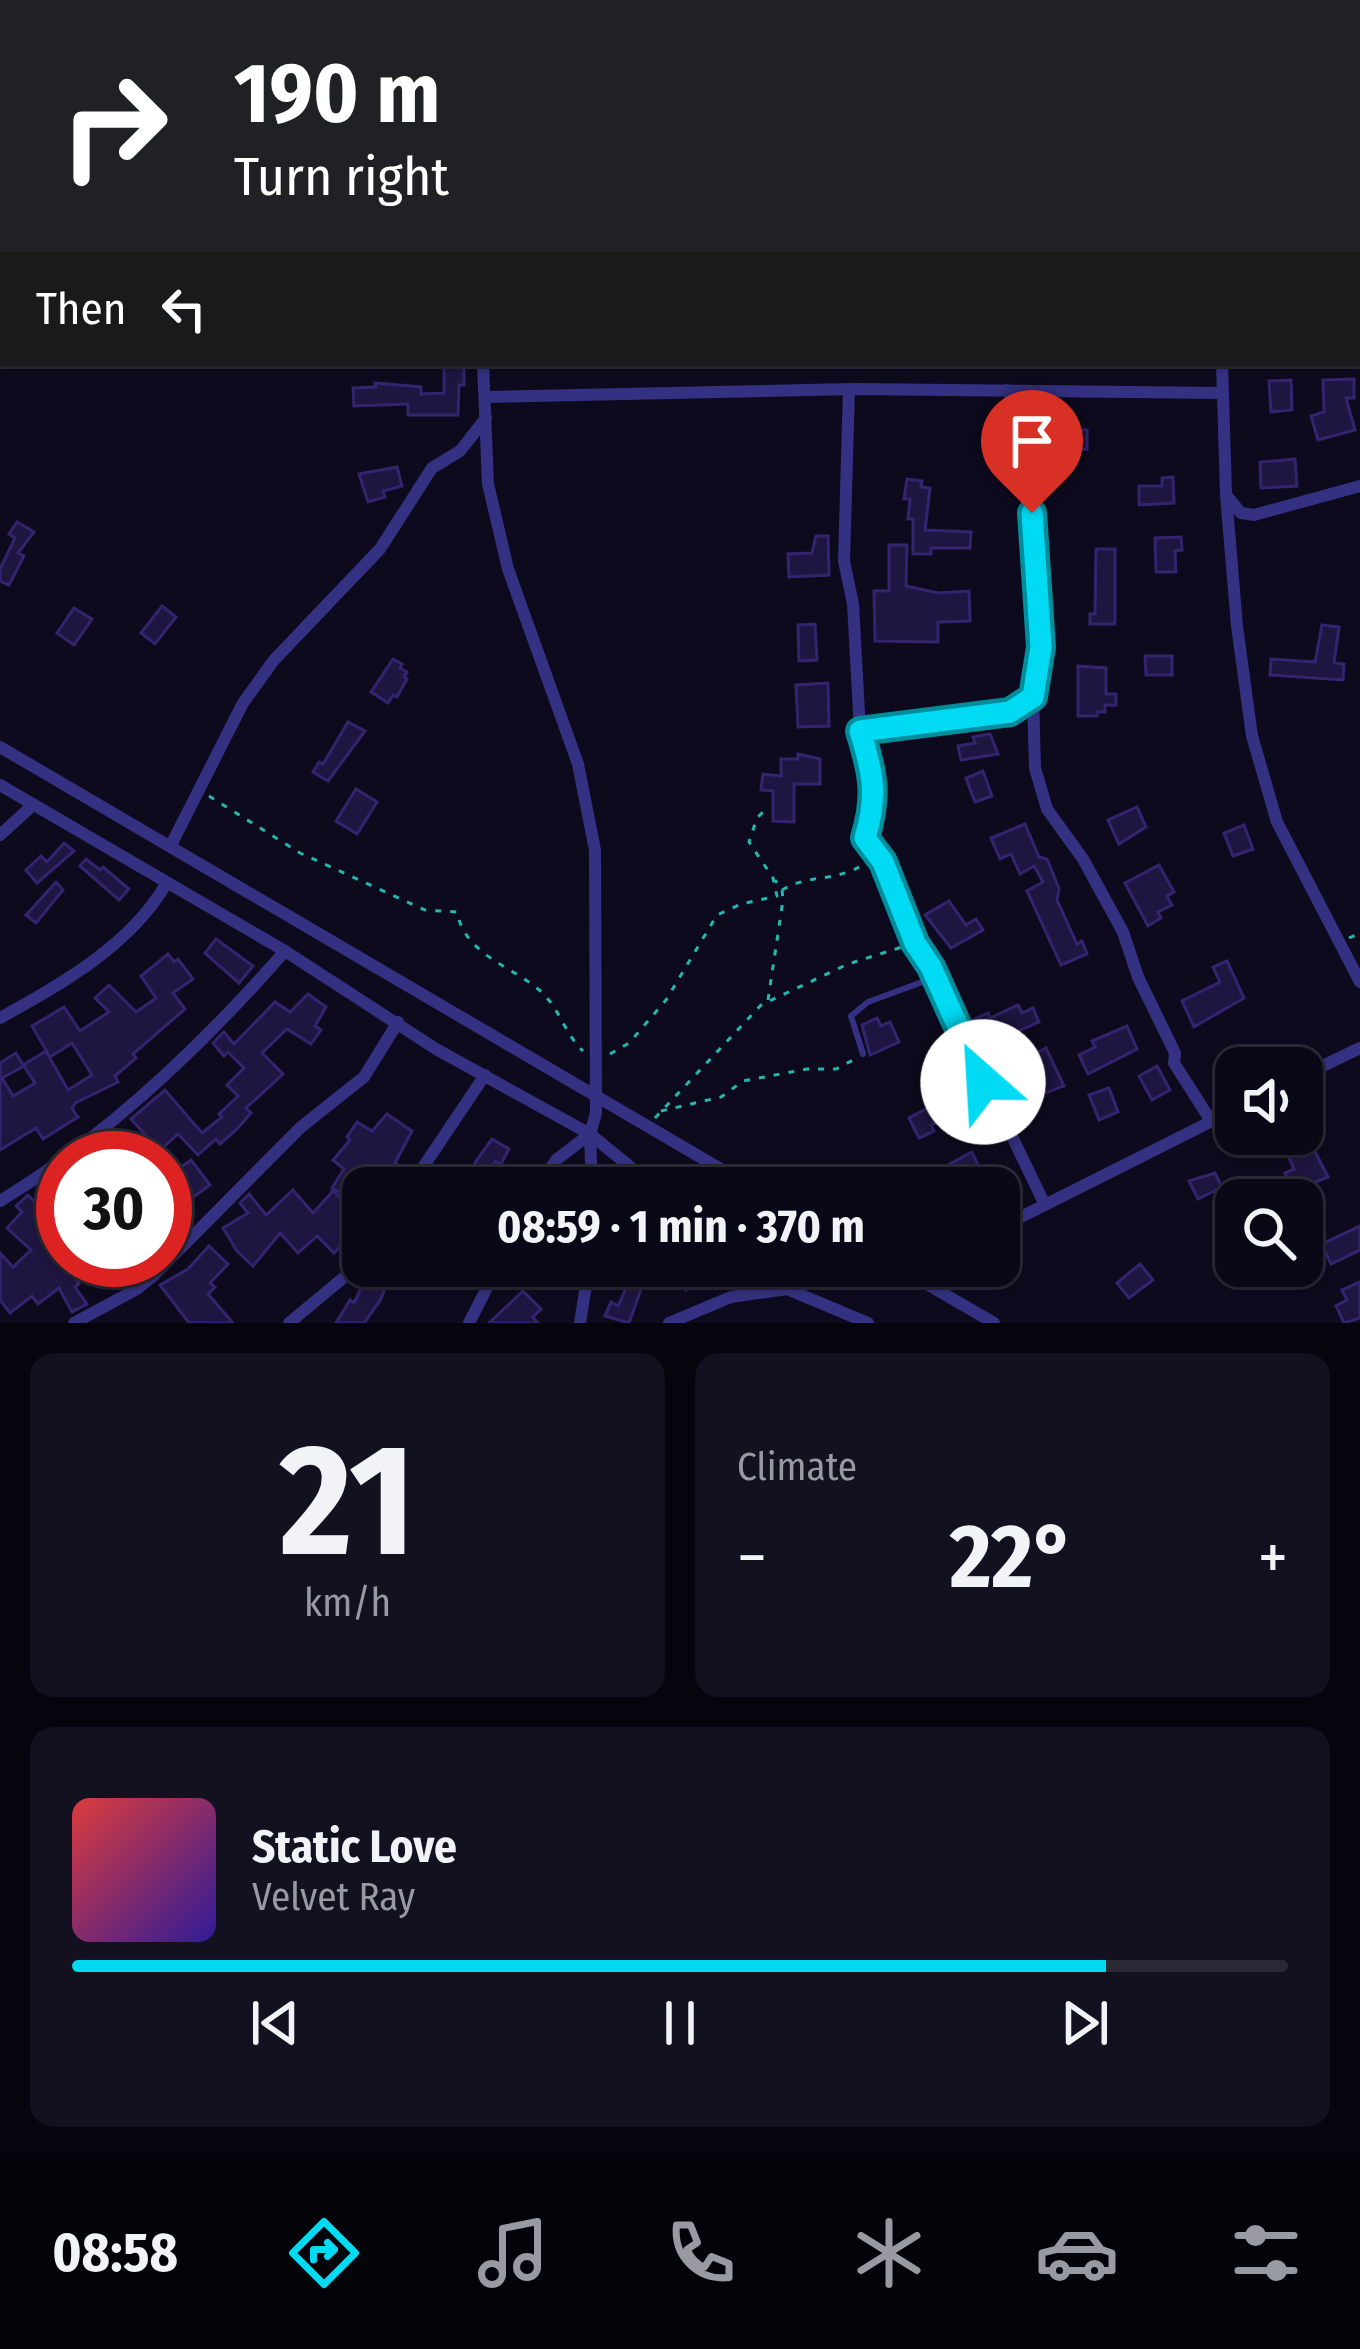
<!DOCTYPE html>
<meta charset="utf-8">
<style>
:root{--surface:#0a0816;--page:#13111f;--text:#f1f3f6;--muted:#999aa1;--line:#2a2935;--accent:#00daf2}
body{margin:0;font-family:"Fira Sans Condensed",sans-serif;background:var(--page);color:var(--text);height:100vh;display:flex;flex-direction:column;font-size:45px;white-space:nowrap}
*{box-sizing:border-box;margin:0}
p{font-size:39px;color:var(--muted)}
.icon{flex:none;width:66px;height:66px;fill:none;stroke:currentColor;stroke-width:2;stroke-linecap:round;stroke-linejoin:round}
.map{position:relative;height:1323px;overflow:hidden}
.side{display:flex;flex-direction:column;gap:30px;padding:30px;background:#06040c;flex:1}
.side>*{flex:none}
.guide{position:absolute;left:0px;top:0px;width:1362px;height:366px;box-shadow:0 3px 9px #0004,0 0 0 3px var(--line);background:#202124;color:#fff;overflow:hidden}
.fabs{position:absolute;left:1215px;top:1047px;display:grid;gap:24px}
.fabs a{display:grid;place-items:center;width:108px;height:108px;border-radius:24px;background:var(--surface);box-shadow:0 3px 9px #0004,0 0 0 3px var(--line);font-size:60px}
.speed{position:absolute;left:36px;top:1131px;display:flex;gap:24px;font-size:60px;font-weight:700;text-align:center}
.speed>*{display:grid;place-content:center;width:156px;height:156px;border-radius:50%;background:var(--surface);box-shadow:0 3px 9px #0004,0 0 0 3px var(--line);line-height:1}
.speed .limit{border:18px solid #d22;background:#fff;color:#111}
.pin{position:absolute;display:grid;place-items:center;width:102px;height:102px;color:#fff;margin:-123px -51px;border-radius:50% 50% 50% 0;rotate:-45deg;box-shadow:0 0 12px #0007}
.pin .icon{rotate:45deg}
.me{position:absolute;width:132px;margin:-66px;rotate:334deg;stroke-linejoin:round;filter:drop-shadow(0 0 9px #0008)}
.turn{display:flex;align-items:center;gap:42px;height:252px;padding:0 36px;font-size:54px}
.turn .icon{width:156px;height:156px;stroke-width:2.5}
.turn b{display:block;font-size:84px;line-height:102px}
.then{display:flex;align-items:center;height:114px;padding:0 36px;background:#0003;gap:24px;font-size:45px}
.big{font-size:90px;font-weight:700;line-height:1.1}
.side .card{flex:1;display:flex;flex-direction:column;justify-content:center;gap:18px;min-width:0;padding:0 42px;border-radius:24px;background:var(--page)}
.side .dial{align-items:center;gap:0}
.dial b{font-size:156px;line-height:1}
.song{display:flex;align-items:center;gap:36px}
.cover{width:144px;height:144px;border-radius:18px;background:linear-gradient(135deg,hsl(0 70% 55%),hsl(250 70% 35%))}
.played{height:12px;border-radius:6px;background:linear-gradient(90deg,var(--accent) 85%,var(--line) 85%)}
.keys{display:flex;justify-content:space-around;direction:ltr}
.heat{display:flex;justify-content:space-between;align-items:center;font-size:66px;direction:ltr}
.side .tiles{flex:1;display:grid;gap:30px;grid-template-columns:1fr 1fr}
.card:last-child{grid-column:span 2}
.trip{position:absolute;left:342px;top:1167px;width:678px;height:120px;border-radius:24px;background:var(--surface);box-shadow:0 3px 9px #0004,0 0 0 3px var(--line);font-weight:700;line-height:120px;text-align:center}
.dock{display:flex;height:192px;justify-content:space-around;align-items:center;background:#040309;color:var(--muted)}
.dock .icon{width:84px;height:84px}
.dock .current{color:var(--accent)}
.dock b{font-size:54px;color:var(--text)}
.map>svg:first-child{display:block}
.building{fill:#1e1541;stroke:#33246f;stroke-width:3;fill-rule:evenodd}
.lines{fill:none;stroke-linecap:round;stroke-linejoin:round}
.path{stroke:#22b8b0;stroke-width:3;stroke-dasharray:6 9;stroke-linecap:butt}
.service{stroke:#343182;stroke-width:6}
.minor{stroke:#343182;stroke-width:12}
.route-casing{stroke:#008e9d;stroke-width:30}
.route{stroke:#00daf2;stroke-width:21}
</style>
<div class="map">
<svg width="1360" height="1323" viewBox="0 0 1360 1323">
<rect width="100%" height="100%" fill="#0e0a1e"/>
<g class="building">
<polygon points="444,365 464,365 464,385 459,385 458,415 408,415 408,404 354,406 353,388 376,387 375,383 421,387 421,394 444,393"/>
<polygon points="1354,379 1354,398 1346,398 1355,430 1318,440 1311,416 1324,412 1323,380"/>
<polygon points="1291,380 1292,410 1271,412 1269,381"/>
<polygon points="1053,427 1087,430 1087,449 1067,450 1067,455 1053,456"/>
<polygon points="1295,459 1297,486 1261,488 1260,462"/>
<polygon points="397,467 402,486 383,491 385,497 368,502 359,474"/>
<polygon points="1173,477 1174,503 1139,505 1139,486 1162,486 1162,478"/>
<polygon points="907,479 922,481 921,487 930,488 925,530 971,532 970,548 931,548 931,554 913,554 913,519 908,519 910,499 904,499"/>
<polygon points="17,522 34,532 18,553 24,556 9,585 0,581 0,569 15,538 9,534"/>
<polygon points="816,536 828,536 829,575 789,577 788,554 812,553"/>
<polygon points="1181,537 1182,550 1175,551 1176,572 1156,572 1155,538"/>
<polygon points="889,545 907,545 906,586 938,593 969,591 970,621 938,622 938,642 875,641 874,591 889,591"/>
<polygon points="1096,549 1115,549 1115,624 1090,624 1090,614 1095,614"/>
<polygon points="162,606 176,617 155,644 141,633"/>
<polygon points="74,608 92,619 74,645 57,633"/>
<polygon points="815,624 817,660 799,661 798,625"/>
<polygon points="1322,625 1339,627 1334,663 1344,664 1343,680 1270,675 1271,659 1315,662"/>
<polygon points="1145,656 1172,656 1172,675 1146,675"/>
<polygon points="393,659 402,664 400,668 407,672 404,677 407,679 397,697 393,695 388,703 371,692"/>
<polygon points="1078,666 1106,668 1106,694 1116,694 1116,705 1105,705 1105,712 1097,712 1097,716 1078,716"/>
<polygon points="828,683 829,726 798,727 796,685"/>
<polygon points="348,722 365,731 328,781 313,772 319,762 323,764"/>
<polygon points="990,734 998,754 961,760 958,746 975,743 973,737"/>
<polygon points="798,754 820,759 820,784 794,784 794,822 773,821 773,791 761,790 763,774 781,776 781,759 798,759"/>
<polygon points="983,771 992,796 975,802 966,778"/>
<polygon points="356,789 377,802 357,834 336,821"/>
<polygon points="1137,807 1146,827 1119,844 1108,820"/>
<polygon points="1025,824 1039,857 1047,859 1052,871 1059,889 1057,900 1077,944 1082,941 1087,954 1061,965 1027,891 1043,882 1034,866 1020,874 1011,854 1000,859 991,838"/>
<polygon points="1244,825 1253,849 1233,856 1224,833"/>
<polygon points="64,843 74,851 37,883 26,870 41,856 47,862"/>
<polygon points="86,859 100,870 103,867 129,889 119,900 80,866"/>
<polygon points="1159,865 1174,892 1167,896 1172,905 1158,912 1161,918 1148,926 1125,883"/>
<polygon points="56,882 63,890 36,923 26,915"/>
<polygon points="949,901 966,925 976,919 983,930 951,948 925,915"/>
<polygon points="216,939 253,966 239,983 205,953"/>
<path d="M168,954L174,962L178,959L193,979L173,993L185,1009L133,1054L136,1058L115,1076L118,1082L75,1103L72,1109L78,1117L43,1139L36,1128L0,1150V1063L16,1053L23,1065L46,1051L68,1090L92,1075L72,1043L50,1057L32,1026L64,1007L80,1031L109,1012L95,998L109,985L136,1012L156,998L141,976ZM24,1066L35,1083L13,1096L2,1078Z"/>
<polygon points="1227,961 1244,998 1194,1027 1182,1001 1220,982 1213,967"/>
<polygon points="308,994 326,1007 315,1026 321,1030 311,1044 287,1029 262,1053 283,1074 246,1108 251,1113 236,1130 220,1144 216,1139 198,1155 178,1134 159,1151 164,1158 131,1158 151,1141 131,1119 165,1090 202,1133 222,1117 219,1114 238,1096 227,1085 244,1068 228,1052 224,1056 213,1043 224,1032 234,1044 275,1002 290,1012"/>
<polygon points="1018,1005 1022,1013 1033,1008 1039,1022 1000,1039 1004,1048 988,1055 973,1020 988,1013 990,1018"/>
<polygon points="877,1018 881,1026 890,1022 899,1042 870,1055 862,1025"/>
<polygon points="1127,1026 1137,1049 1088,1074 1079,1055 1095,1047 1092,1041"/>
<polygon points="1046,1048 1064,1086 1012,1105 998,1074 1034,1060 1032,1055"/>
<polygon points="1157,1066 1170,1090 1152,1100 1139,1076"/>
<polygon points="1109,1088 1118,1112 1099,1120 1089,1095"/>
<polygon points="935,1104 943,1119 931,1125 934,1131 919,1138 909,1118"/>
<polygon points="387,1114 412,1131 395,1163 407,1173 399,1186 389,1178 380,1188 372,1188 355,1174 342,1194 332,1188 344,1169 333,1160 350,1140 347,1137 357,1122 372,1131"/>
<polygon points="1305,1132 1328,1177 1292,1192 1285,1173 1294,1169 1280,1138"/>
<polygon points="492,1139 509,1149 501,1164 495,1161 481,1188 465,1188 476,1161"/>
<polygon points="972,1152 983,1176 956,1188 945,1188 937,1171"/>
<polygon points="165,1159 174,1172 191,1160 210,1185 177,1209 165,1192"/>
<polygon points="1215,1173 1222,1187 1198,1199 1189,1181"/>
<polygon points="293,1190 313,1213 333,1191 363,1222 334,1253 317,1236 298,1253 280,1233 253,1266 237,1251 223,1228 248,1213 240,1203 249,1194 266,1215"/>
<polygon points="28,1195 55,1223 63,1217 63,1262 79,1284 75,1287 87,1304 72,1312 59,1288 38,1304 32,1296 10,1313 0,1300 0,1253 13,1267 31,1250 7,1228 22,1212 16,1206"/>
<polygon points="1360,1226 1360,1250 1331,1264 1322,1244"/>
<polygon points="209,1246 228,1264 210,1283 215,1287 208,1294 233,1323 189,1323 160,1285 188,1269"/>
<polygon points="1140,1264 1153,1280 1129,1298 1117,1283"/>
<polygon points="636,1266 680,1266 695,1275 686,1290 649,1267 629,1323 605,1316 611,1302 618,1306"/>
<polygon points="367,1275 387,1284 380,1301 364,1323 336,1323 350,1300 354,1303"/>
<polygon points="1360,1282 1360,1318 1344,1323 1336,1306 1347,1300 1342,1290"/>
<polygon points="523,1291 541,1309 533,1317 538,1323 489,1323"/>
</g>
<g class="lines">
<g class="path">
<path d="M209,796L300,853L425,910L457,912C465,954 509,965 538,989C559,1006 564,1033 583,1051"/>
<path d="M782,890C811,873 836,883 866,863"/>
<polyline points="1349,938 1360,933"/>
<polyline points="768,1000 783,900 782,890 775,880"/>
<polyline points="610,1054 629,1043 666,1000 717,915 741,904 777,896 773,878 749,842 757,818 765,810"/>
<polyline points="661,1111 721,1097 743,1081 807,1069 836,1069 857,1058"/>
<polyline points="655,1118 761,1005 848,964 902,947"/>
</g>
<polyline class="service" points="863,1054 851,1016 868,1002 933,978"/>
<g class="minor">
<polyline points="465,0 465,3"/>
<polyline points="1224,3 1225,0"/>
<polyline points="1359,147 1360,147"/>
<polyline points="483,363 488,484 508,569 578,764 595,850 596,1113 590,1134 592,1188"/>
<polyline points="1222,363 1226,495 1237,626 1252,736 1277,822 1360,982"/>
<path d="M849,389L844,561L853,604L860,731L874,786V809L865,838C894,878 904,926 931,967L1044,1203"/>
<polyline points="487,397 854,389 1221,393"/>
<polyline points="1227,496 1241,513 1254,515 1360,486"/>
<polyline points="1033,697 1035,768 1047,809 1083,859 1123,932 1138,977 1175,1053 1174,1063 1211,1121"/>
<polyline points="860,731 1010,712 1033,697 1041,647 1035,549 1028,476 1016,443 1020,416 1007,390"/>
<polyline points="0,747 753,1188"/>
<polyline points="0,785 285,951 436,1049 590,1134 656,1188"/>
<polyline points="0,835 33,805"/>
<polyline points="171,845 243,703 274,660 380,549 432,468 460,451 486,418"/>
<path d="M0,1018C61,984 130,946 166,884"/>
<polyline points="1302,1076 1360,1048"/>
<polyline points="409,1188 485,1075"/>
<polyline points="537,1188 556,1160 590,1134"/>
<path d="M0,1201C108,1136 202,1046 285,951"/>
<polyline points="999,1228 1236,1109"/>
<polyline points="754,1266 787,1289 868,1323"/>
<polyline points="896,1266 994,1323"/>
<polyline points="74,1323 137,1289 154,1275 301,1127 364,1077 398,1022"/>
<polyline points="289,1323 348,1274 363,1255"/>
<polyline points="469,1323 498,1266"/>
<polyline points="580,1323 589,1266"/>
<polyline points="669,1323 731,1297 787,1289"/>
</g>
</g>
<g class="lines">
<g class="route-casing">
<path id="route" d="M983,1082L931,967L915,943L883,862L865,838C878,795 873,773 860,731L1010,712L1033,697L1041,647L1032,513"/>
</g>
<use href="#route" class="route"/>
</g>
</svg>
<div class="fabs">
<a><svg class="icon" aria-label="sound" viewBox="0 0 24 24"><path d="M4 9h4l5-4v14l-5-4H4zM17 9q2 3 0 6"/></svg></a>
<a><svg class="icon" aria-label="search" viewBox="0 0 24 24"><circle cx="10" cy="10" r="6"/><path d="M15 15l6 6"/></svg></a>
</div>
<div class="speed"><div class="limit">30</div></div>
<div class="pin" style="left:1032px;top:513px;background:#d93025"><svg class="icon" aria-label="arrive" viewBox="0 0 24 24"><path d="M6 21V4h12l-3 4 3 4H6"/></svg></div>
<svg class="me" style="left:983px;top:1082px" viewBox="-20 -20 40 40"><circle r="19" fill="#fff"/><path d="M0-13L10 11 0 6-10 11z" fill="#00daf2"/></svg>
<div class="trip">08:59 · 1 min · 370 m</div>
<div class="guide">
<div class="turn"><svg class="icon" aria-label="right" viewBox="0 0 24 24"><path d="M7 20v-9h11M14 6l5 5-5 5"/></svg><div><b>190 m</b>Turn right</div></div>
<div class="then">Then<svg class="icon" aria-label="left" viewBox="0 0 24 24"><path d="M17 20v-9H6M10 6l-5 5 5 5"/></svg></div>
</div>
</div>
<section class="side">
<div class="tiles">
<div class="card dial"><b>21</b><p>km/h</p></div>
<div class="card"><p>Climate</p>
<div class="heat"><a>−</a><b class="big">22°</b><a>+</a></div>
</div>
<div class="card">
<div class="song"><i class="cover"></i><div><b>Static Love</b><p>Velvet Ray</p></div></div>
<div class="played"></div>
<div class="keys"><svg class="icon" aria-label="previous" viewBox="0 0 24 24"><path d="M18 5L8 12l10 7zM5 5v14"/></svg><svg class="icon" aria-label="pause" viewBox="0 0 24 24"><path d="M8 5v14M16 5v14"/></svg><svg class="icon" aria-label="next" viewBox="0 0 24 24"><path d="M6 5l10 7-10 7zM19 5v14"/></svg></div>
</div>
</div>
</section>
<nav class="dock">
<b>08:58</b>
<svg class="icon current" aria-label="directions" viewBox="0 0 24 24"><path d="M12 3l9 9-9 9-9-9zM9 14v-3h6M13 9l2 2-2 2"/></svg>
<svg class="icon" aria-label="music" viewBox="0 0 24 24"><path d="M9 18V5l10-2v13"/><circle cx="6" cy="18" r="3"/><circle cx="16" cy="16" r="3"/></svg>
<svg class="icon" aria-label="phone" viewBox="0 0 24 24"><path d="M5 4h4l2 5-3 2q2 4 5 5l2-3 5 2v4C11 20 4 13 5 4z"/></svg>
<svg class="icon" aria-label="climate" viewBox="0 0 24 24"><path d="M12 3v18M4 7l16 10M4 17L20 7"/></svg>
<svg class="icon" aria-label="car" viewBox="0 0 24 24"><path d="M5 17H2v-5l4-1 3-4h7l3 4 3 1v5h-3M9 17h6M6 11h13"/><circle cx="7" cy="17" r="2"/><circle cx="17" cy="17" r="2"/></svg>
<svg class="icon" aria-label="filters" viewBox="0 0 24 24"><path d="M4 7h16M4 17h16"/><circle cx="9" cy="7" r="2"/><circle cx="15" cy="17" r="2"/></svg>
</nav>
